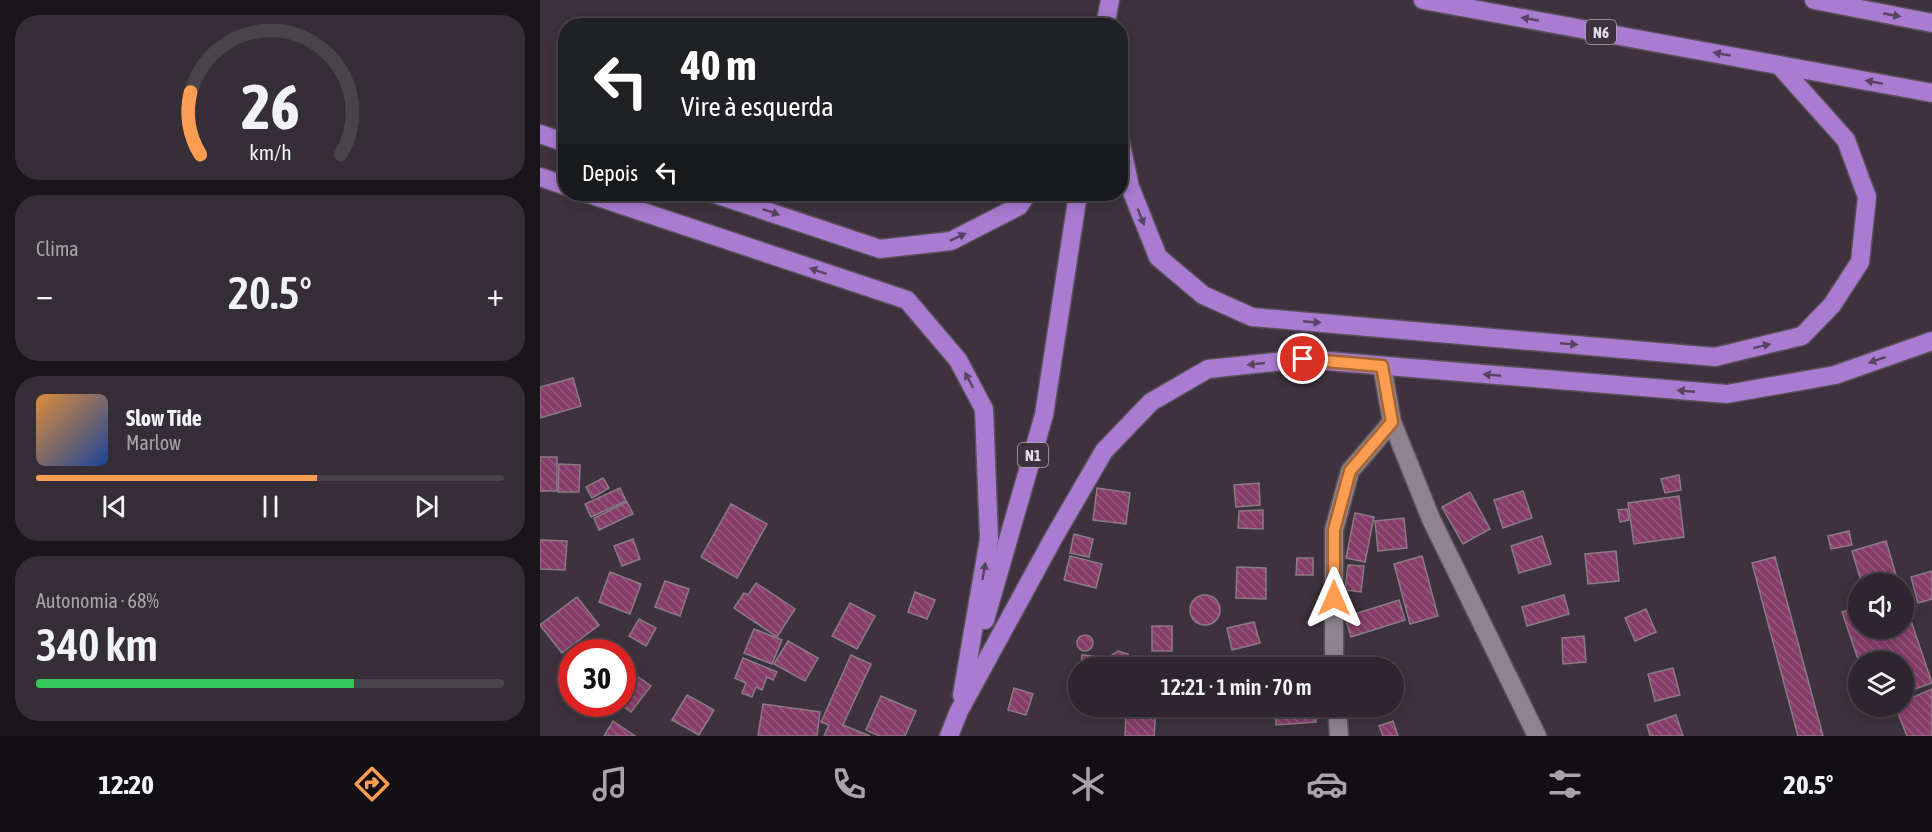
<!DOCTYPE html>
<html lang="pt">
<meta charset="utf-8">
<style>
:root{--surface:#2e262e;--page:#362e36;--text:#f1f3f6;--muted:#a7a5aa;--line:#49434a;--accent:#fc9d52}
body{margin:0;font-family:"Asap Condensed",sans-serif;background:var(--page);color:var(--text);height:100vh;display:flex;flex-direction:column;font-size:22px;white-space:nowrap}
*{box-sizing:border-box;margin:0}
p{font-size:20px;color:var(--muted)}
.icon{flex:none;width:33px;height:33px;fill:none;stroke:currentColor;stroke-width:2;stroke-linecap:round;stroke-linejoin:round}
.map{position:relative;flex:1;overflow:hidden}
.details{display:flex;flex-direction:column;gap:15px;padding:15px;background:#191519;width:540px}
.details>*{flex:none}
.top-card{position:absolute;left:18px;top:18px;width:570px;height:183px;border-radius:24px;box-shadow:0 3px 15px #0003,0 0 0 2px var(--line);background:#202124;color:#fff;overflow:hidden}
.tools{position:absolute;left:1308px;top:573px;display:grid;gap:12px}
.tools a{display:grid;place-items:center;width:66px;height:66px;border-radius:50%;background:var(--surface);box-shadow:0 3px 15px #0003,0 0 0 2px var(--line);font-size:30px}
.speed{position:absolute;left:18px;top:639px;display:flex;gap:12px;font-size:30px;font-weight:700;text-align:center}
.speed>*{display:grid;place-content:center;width:78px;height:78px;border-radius:50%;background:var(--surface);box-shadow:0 3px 15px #0003,0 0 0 2px var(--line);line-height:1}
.speed .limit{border:9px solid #d22;background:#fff;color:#111}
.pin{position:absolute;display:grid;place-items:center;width:51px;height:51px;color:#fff;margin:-26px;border:3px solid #fff;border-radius:50%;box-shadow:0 2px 6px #0007}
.me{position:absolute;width:66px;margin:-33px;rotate:0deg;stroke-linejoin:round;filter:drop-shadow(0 0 4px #0008)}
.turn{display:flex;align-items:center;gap:21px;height:126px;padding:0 24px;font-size:27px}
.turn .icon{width:78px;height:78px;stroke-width:2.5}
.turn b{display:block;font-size:42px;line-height:51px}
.then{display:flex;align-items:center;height:57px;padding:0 24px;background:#0003;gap:12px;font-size:22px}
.big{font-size:45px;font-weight:600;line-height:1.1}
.details .tile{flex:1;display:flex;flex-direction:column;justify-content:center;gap:9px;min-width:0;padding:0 21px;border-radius:24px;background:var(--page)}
.details .dial{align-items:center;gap:0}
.dial svg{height:156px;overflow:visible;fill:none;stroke:var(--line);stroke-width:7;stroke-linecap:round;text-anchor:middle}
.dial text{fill:var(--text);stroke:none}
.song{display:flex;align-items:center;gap:18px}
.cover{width:72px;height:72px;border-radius:9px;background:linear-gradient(135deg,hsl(30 70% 55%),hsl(220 70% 35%))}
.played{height:6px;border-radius:3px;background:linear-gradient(90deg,var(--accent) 60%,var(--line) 60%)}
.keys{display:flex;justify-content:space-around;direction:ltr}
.heat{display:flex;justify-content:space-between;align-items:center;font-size:33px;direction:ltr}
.charge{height:9px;border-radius:4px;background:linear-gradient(90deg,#34c759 68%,var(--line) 0)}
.trip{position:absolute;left:528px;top:657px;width:336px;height:60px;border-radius:30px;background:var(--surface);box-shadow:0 3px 15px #0003,0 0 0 2px var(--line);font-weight:600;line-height:60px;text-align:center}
.dock{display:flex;height:96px;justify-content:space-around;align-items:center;background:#120f12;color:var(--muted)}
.dock .icon{width:42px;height:42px}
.dock .selected{color:var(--accent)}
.dock b{font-size:27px;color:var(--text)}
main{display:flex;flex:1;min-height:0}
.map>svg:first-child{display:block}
.building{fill:url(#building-back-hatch);stroke:#8b7b84;stroke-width:1.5}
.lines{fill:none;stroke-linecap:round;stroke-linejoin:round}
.minor-casing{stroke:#595059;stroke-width:21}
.highway-casing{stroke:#595059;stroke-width:21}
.minor{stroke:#8f838f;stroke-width:18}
.highway{stroke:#a97bd1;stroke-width:18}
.oneway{fill:#584462}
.route-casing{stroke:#a46635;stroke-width:15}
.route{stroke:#fc9d52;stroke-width:10}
.labels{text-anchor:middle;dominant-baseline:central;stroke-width:6;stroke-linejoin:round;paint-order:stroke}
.shield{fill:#3d323d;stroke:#b1a9b1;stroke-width:1.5}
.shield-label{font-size:15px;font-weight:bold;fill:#e3dce3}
</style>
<main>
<section class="details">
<div class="tile dial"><svg viewBox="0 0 100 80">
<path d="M14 69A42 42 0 1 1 86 69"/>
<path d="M14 69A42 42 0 0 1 9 37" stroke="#fc9d52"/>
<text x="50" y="56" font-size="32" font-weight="700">26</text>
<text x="50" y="72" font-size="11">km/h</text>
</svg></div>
<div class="tile"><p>Clima</p>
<div class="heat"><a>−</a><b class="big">20.5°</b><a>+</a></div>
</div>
<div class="tile">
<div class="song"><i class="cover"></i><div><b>Slow Tide</b><p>Marlow</p></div></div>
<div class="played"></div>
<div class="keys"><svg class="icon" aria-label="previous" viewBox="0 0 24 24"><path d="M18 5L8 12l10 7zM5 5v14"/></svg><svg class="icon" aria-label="pause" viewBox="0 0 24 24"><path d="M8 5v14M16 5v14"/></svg><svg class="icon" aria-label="next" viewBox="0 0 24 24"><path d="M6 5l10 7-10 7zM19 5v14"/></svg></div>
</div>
<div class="tile"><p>Autonomia · 68%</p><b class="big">340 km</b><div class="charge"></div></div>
</section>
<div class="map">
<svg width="1392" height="736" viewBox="0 0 1392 736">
<defs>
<pattern id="building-back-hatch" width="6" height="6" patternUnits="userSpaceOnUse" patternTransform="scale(1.5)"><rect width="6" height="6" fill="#863d6a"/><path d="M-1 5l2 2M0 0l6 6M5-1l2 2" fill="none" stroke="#97587f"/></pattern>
</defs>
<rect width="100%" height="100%" fill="#3d323d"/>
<g class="building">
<polygon points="33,378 41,406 0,418 0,387"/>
<rect x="0" y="457" width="17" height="34"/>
<polygon points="19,464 40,465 39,492 18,492"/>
<polygon points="1139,475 1141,490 1125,493 1121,479"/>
<polygon points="63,478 69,488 52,498 46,487"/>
<polygon points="719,483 720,505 696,507 694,485"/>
<polygon points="80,488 86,501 51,517 45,504"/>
<polygon points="557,488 590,493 586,524 553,520"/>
<polygon points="983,491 992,518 963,528 954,500"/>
<polygon points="930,492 950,529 923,544 902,507"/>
<polygon points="1139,496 1144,537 1094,544 1088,503"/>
<polygon points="87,502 93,514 59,530 54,518"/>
<polygon points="191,504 227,524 197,578 161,557"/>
<polygon points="1087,509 1089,520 1080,522 1078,510"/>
<polygon points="723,510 723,529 698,528 699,511"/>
<polygon points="815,513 834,517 825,562 806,558"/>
<polygon points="864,518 867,548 838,551 835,521"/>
<polygon points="1309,531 1312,545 1291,549 1288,536"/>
<polygon points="534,534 553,539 549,557 530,553"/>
<polygon points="1002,536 1011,564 979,573 971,546"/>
<polygon points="93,539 100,559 82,566 74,546"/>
<polygon points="0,540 27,541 25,570 0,569"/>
<polygon points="1346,541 1356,575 1322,584 1312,551"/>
<polygon points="1076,551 1079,581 1048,584 1045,554"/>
<polygon points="530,556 562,564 556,588 524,580"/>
<polygon points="882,556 898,616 870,624 854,564"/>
<polygon points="1235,557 1283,736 1258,736 1212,563"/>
<polygon points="757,558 773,558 773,575 756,575"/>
<polygon points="808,565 824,566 821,592 805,590"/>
<polygon points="697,567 726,568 726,599 696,598"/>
<polygon points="1392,571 1392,599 1378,603 1371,577"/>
<polygon points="70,572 101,584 90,614 59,602"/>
<polygon points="125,581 149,589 140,616 115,607"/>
<polygon points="216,583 255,609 237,637 194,608 204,593 208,595"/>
<polygon points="375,592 395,600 387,619 368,612"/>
<polygon points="1024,595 1029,614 987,626 982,607"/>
<circle cx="665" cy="610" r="15"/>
<polygon points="37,597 59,625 22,653 0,625"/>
<polygon points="859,600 865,620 811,637 805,617"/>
<polygon points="1364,600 1392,683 1364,693 1364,662 1319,662 1302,612 1318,607 1318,628 1364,628"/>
<polygon points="310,603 335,616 317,649 292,636"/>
<polygon points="1106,609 1116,632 1095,641 1085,618"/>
<polygon points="99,619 116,628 106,646 89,636"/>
<polygon points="714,622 720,643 692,650 687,628"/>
<rect x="612" y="626" width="20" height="25"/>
<polygon points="214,629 242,640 232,664 204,653"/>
<circle cx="545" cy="643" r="8"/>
<polygon points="1044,636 1046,662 1023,664 1022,638"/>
<polygon points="248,641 278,658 265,681 234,664"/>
<polygon points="578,651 588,654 591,661 590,668 569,668 569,657"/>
<polygon points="311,655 331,664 303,725 330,736 284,736 289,725 281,722"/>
<polygon points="542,655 561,657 560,668 541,668"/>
<polygon points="203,658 237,672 233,680 227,677 222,690 216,687 212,697 202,693 206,683 195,678"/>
<rect x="643" y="665" width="48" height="3"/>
<polygon points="751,665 780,666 780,668 751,668"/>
<polygon points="1133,668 1140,695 1115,701 1108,674"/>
<polygon points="91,672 111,686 91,712 80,704 82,704 82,684"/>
<polygon points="854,672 857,690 854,690"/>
<polygon points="474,688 493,694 486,715 468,710"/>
<polygon points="1392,689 1392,736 1367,736 1355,706 1364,706 1364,701"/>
<polygon points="147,695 174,710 159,735 132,720"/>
<polygon points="341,696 376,711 365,736 339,736 326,730"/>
<polygon points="223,704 280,712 277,736 218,736"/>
<polygon points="553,706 545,711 539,706"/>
<polygon points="735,706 775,706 776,722 736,725"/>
<polygon points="586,710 616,712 614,736 585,736"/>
<polygon points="1136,715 1143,736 1110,736 1107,725"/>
<polygon points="73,721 95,736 64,736"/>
<polygon points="853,721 858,736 843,736 839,726"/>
</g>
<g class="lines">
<g class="minor-casing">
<g id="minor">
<polyline points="842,366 852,422 891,519 997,736"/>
<polyline points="794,668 794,530 810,471 852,422"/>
<polyline points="797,706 799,736"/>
</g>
</g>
<g class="highway-casing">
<g id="highway">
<polyline points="883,0 1392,93"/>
<polyline points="1274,0 1392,23"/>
<polyline points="565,26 570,0"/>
<polyline points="0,134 26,143"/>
<polyline points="580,140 590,187 618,257 663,295 712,317 1175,357 1262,336 1292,305 1320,262 1327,197 1306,140 1239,65"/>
<polyline points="0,177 26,186"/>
<polyline points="49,194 367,300 418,360 444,409 449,539 422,695"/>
<polyline points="175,194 340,249 411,241 479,206 487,194"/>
<polyline points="445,620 504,415 538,194"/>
<polyline points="409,736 419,711 514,537 564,451 611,402 668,369 763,359 1187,394 1295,375 1392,341"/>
</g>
</g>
<use href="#minor" class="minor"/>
<use href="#highway" class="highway"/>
</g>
<defs><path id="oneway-solid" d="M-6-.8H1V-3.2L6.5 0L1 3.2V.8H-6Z" transform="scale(1.5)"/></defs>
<g class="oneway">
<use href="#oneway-solid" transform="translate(1352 15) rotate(11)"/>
<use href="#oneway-solid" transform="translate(990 19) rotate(-170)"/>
<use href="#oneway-solid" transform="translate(1182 54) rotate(-170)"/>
<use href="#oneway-solid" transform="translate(1334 82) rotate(-170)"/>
<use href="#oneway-solid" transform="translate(231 212) rotate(19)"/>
<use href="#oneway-solid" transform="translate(601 217) rotate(68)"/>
<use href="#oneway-solid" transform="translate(418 237) rotate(-25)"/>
<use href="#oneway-solid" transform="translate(278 271) rotate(-161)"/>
<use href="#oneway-solid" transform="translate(772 322) rotate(5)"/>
<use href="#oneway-solid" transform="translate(1029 344) rotate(5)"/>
<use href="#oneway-solid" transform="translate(1222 346) rotate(-14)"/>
<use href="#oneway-solid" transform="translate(1337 360) rotate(161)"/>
<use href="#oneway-solid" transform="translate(716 364) rotate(174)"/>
<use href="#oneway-solid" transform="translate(952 375) rotate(-175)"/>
<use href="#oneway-solid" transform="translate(429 380) rotate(-118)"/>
<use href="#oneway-solid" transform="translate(1146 391) rotate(-175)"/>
<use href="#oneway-solid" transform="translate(444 571) rotate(-80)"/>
</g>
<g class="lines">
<g class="route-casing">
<polyline id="route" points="763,359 842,366 852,422 810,471 794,530 794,598"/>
</g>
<use href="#route" class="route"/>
</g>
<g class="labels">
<g class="shield">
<rect x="1046" y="20" width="30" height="24" rx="4.5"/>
<rect x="478" y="443" width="30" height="24" rx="4.5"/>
</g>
<g class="shield-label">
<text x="1061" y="32">N6</text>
<text x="493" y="455">N1</text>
</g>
</g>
</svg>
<div class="tools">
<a><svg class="icon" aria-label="sound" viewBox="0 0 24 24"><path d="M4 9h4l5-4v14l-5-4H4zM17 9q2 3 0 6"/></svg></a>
<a><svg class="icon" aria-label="layers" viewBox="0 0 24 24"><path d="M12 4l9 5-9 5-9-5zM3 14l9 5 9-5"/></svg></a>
</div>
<div class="speed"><div class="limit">30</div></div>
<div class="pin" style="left:763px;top:359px;background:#d93025"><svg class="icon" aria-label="arrive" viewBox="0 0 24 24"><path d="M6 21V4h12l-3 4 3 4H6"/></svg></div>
<svg class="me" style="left:794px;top:598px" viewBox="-20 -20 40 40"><path d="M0-17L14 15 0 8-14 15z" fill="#fc9d52" stroke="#fff" stroke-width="4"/></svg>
<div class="trip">12:21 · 1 min · 70 m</div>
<div class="top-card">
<div class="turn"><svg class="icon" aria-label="left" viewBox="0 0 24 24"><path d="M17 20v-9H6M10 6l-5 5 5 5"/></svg><div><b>40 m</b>Vire à esquerda</div></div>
<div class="then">Depois<svg class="icon" aria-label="left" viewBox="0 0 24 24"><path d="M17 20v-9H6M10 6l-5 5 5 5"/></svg></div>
</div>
</div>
</main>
<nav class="dock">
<b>12:20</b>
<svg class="icon selected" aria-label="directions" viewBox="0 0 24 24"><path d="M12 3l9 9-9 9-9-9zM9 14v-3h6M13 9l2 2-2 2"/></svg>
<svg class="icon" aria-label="music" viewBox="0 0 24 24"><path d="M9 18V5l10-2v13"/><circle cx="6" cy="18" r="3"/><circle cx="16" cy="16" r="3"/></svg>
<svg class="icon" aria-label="phone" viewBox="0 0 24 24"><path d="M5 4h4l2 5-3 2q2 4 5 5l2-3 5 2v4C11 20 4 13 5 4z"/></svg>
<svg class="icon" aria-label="climate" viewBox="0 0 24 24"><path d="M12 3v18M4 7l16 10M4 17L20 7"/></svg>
<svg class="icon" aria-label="car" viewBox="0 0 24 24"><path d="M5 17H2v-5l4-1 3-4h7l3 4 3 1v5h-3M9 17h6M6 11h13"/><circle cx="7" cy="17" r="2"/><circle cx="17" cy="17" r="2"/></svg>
<svg class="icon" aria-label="filters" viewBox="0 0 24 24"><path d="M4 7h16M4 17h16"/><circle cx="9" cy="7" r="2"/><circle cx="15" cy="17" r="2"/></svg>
<b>20.5°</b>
</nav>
